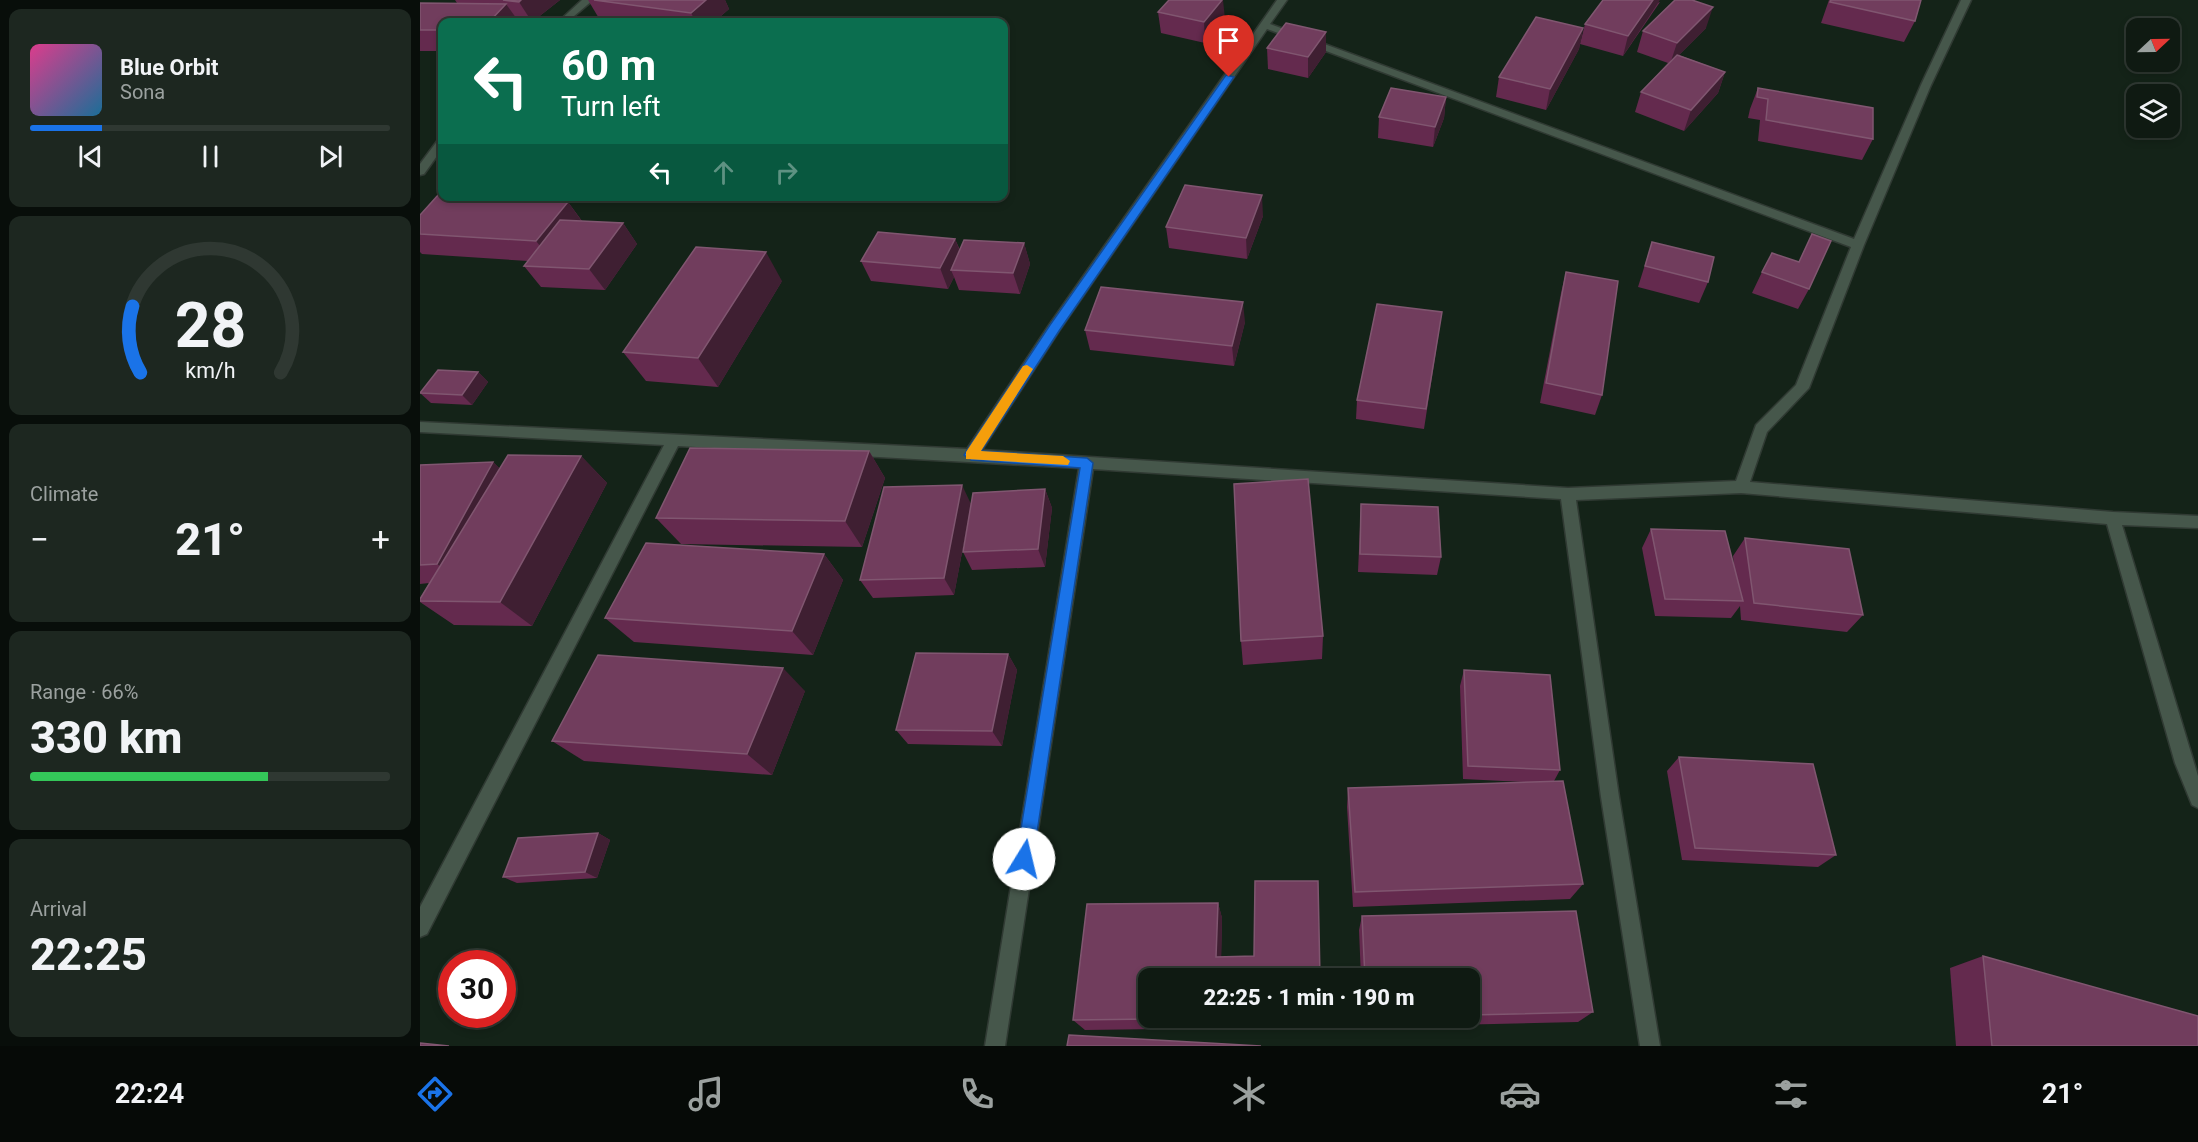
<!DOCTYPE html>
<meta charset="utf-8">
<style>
:root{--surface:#0f1a12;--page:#1d2720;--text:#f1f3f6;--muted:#9ba19f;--line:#2f3832;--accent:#1a73e8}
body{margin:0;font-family:Roboto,sans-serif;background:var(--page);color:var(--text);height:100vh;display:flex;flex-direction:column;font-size:22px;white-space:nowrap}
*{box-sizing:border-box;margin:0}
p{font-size:20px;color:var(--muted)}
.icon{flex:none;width:33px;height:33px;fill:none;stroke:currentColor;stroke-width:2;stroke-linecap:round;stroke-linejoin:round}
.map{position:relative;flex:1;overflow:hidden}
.side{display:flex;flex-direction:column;gap:9px;padding:9px;background:#080e0a;width:420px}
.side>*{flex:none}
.hud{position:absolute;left:18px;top:18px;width:570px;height:183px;border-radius:12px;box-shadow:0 3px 9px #0003,0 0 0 2px var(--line);background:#0b6e4f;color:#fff;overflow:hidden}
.needle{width:39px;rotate:68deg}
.tools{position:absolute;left:1706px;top:18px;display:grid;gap:12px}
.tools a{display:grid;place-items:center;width:54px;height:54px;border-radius:12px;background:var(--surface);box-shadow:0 3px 9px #0003,0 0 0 2px var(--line);font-size:30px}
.speed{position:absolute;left:18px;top:950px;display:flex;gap:12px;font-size:30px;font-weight:700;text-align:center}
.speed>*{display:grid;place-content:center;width:78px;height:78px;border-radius:50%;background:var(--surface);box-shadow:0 3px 9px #0003,0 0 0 2px var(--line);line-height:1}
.speed .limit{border:9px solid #d22;background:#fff;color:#111}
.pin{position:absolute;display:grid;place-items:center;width:51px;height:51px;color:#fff;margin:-62px -26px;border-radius:50% 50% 50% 0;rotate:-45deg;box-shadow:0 0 6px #0007}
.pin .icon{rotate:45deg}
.me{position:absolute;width:66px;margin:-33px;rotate:9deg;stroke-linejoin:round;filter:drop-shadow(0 0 4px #0008)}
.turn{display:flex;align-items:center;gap:21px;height:126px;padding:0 24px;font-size:27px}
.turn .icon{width:78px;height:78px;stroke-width:2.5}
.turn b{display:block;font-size:42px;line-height:51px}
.lanes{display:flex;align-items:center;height:57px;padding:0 24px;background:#0003;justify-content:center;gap:30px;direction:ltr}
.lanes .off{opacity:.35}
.big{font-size:45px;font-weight:800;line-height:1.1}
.side .card{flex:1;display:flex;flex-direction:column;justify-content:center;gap:9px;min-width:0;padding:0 21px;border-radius:12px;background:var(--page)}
.side .dial{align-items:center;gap:0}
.dial svg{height:156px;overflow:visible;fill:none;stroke:var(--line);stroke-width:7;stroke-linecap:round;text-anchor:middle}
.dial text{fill:var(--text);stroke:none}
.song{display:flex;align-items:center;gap:18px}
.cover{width:72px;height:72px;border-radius:9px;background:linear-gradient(135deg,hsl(330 70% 55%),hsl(200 70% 35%))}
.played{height:6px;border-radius:3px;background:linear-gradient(90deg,var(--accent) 20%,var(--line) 20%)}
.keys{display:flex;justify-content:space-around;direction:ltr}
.heat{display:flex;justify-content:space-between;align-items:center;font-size:33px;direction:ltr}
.charge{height:9px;border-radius:4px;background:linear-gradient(90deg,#34c759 66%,var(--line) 0)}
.trip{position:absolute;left:718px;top:968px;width:342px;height:60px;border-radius:12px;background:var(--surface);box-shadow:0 3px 9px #0003,0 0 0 2px var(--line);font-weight:800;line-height:60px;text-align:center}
.tabs{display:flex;height:96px;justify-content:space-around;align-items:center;background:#060a07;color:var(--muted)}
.tabs .icon{width:42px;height:42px}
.tabs .on{color:var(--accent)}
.tabs b{font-size:27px;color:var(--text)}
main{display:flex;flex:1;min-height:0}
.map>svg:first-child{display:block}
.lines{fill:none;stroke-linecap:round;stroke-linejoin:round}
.minor-casing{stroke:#303a33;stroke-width:3}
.minor{fill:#46574b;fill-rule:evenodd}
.wall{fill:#642a4e}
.shaded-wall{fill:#3f1f32}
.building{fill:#713d5d;stroke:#805670;stroke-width:1.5}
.route{fill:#1a73e8;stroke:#114b97;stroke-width:1.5}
.slow{fill:#f59e0b}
</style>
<main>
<section class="side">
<div class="card">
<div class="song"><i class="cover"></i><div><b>Blue Orbit</b><p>Sona</p></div></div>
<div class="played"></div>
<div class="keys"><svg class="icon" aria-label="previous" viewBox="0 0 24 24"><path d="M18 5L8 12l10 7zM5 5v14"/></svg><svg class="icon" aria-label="pause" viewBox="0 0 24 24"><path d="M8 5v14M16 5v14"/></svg><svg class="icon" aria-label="next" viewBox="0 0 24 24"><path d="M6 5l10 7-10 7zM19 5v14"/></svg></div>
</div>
<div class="card dial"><svg viewBox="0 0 100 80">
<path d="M14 69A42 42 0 1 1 86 69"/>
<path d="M14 69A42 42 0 0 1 10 35" stroke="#1a73e8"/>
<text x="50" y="56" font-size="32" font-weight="700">28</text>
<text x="50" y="72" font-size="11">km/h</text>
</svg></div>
<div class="card"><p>Climate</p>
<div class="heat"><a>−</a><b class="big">21°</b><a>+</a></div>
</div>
<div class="card"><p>Range · 66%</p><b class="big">330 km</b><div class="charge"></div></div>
<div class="card"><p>Arrival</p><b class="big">22:25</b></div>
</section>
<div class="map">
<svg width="1778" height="1046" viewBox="0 0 1778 1046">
<rect width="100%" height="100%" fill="#142318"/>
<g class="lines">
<g class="minor-casing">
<g id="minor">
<polygon points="162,0 173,0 147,22 138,22"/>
<path d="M857,0H867L850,24L1434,239L1501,85L1541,0H1551L1511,85L1444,245L1389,388L1347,432L1330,482L1693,512L1778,516V528L1702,525L1778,776V808L1772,805L1755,763L1687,524L1321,493L1156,500L1199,797L1240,1046H1220L1181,797L1141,499L673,469L585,1046H565L659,468L258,446L7,934L0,937V907L244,445L0,432V422L547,449L629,325ZM847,29L1431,247L1376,385L1336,425L1316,481L1148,488L562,450L639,331Z"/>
<polygon points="22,139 22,149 4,174 0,175 0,164 18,140"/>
</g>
</g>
<use href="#minor" class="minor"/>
</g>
<g class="wall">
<polygon points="35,0 140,0 112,22 98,21 22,22 22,51 0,51 0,3 37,3"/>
<polygon points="168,0 305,0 309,9 294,22 200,22 180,20"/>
<polygon points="1409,0 1501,0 1495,21 1484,42 1401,23"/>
<polygon points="1240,2 1203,56 1160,44 1165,24"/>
<polygon points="738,12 805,19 785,43 741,33"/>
<polygon points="1163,28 1159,49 1126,110 1076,97 1079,77"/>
<polygon points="1286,28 1259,55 1305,72 1298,93 1264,131 1215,112 1221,92 1248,63 1217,52 1223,31"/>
<polygon points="906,32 906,52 888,78 848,69 847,48"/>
<polygon points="1338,88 1453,139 1442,160 1338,141 1340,120 1328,118 1330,109"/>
<polygon points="1026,97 1024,118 1013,147 958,138 959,117"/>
<polygon points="148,202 162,221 203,223 217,244 185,290 121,287 104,266 108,261 2,254 0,252 0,215"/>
<polygon points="843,216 827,259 749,248 746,227"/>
<polygon points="1392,234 1389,289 1378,309 1332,293 1342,272 1379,262"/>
<polygon points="535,239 540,250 604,243 610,264 600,294 539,290 534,277 528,289 451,281 441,261"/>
<polygon points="1232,242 1288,282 1279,303 1218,287"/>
<polygon points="1146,272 1182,395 1175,415 1120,403 1141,293"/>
<polygon points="362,281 298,387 226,381 203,352"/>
<polygon points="1022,312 1004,429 936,419 937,400"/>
<polygon points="825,322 814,366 670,350 665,330"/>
<polygon points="58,372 68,382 52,405 11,403 0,393"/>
<polygon points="449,451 465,478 442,547 261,544 236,518"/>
<polygon points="161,456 187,483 112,626 34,625 0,602 0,599 9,583 0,584 0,465 73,462 80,469"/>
<polygon points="625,489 632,508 625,567 552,570 543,552 551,505 534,595 453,598 440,580 551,503"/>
<polygon points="941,504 1021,557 1017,575 938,572"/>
<polygon points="1231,529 1314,566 1313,556 1325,538 1443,615 1427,632 1321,620 1320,606 1311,618 1235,616 1222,548"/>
<polygon points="404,554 423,580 393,655 214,642 185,618"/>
<polygon points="903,636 902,659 823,665 821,641"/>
<polygon points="588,654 597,670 582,746 488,744 476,730"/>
<polygon points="1044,670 1140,770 1134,781 1163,884 1150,899 933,907 927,807 928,788 1103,782 1043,779 1040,686"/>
<polygon points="385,691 352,775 164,761 132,741"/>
<polygon points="1259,757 1416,855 1398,867 1262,860 1247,771"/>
<polygon points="178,833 190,840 177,878 97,883 83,877"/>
<polygon points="798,903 802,918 801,957 834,956 900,1017 900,1027 665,1030 653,1020"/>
<polygon points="942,916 1173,1012 1158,1022 944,1027 943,1017 1050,1017 1050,978 941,978 939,930"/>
<polygon points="1563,956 1778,1046 1536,1046 1530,968"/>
</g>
<g class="shaded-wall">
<polygon points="101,0 140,0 112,22 99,2"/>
<polygon points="286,0 305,0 309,9 294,22 276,22 271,13"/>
<polygon points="802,0 803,0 805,19 785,43 784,22"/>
<polygon points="1233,0 1240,0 1203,56 1208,36"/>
<polygon points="86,4 99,22 69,22"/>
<polygon points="1293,7 1286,28 1250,64 1257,43"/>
<polygon points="1163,28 1159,49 1126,110 1130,89"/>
<polygon points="906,32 906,52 888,78 888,57"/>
<polygon points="1305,72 1298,93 1264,131 1271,110"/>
<polygon points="1026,97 1024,118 1013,147 1015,127"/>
<polygon points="842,195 843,216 827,259 826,238"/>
<polygon points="148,202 163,223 133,262 116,241"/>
<polygon points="203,223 217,244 185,290 169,269"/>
<polygon points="535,239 543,259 531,270 534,277 528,289 520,268"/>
<polygon points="604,243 610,264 600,294 593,273"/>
<polygon points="346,252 362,281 298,387 278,358"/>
<polygon points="823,302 825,322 814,366 812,346"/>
<polygon points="58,372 68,382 52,405 42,395"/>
<polygon points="449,451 465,478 442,547 425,521"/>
<polygon points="161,456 187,483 112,626 80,602"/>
<polygon points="73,462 94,482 41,582 17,564"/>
<polygon points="542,485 551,504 534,595 524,578"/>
<polygon points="625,489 632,508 625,567 618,549"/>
<polygon points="404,554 423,580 393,655 372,631"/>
<polygon points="588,654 597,670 582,746 572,731"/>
<polygon points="363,668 385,691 352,775 327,754"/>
<polygon points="178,833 190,840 177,878 165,872"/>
<polygon points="798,903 802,918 801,970 796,957"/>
</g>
<g class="building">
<polygon points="83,0 101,0 99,2"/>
<polygon points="174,0 286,0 271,13"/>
<polygon points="749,0 802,0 784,22 738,12"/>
<polygon points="1183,0 1233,0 1208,36 1165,24"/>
<polygon points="1255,0 1272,0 1293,7 1257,43 1223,31"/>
<polygon points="1411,0 1501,0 1495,21 1410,2"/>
<polygon points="0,3 86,4 69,22 22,22 22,30 0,30"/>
<polygon points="1116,17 1163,28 1130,89 1079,77"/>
<polygon points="866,23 906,32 888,57 847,48"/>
<polygon points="1257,55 1305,72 1271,110 1221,92"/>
<polygon points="971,88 1026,97 1015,127 959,117"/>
<polygon points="1338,88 1453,108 1453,139 1346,120 1348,99 1337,97"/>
<polygon points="765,185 842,195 826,238 746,227"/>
<polygon points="19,194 22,194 22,196 57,196 148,202 116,241 0,234 0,215"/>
<polygon points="140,220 203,223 169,269 104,266"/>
<polygon points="458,232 535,239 520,268 441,261"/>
<polygon points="1392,234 1411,241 1389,289 1342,272 1352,253 1379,262"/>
<polygon points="544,240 604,243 593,273 531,270"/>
<polygon points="1232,242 1294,257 1288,282 1225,266"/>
<polygon points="276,247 346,252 278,358 203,352"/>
<polygon points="1146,272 1198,281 1182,395 1126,383"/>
<polygon points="681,287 823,302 812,346 665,330"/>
<polygon points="957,304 1022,312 1006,409 937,400"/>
<polygon points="18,370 58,372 42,395 0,393"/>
<polygon points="270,448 449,451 425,521 236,518"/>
<polygon points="88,455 161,456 80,602 0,601 0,599"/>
<polygon points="73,462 17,564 0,565 0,465"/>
<polygon points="888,479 903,636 821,641 814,484"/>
<polygon points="542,485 524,578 440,580 464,487"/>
<polygon points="625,489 618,549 543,552 553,493"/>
<polygon points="941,504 1018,507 1021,557 940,554"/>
<polygon points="1231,529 1305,531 1323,601 1245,599"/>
<polygon points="1325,538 1429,549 1443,615 1334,603"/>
<polygon points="226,543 404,554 372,631 185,618"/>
<polygon points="496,653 588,654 572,731 476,730"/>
<polygon points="178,655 363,668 327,754 132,741"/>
<polygon points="1044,670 1130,675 1140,770 1048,766"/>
<polygon points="1259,757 1393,764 1416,855 1275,848"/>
<polygon points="1143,781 1163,884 935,892 928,788"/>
<polygon points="178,833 165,872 83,877 98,838"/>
<polygon points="835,881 898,881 900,978 729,978 729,1017 888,1017 653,1020 667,904 798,903 796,957 834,956"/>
<polygon points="1156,911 1173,1012 1050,1015 1050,978 945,978 942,916"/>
<polygon points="1563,956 1778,1016 1778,1046 1572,1046"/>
<polygon points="649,1035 841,1046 647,1046"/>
<polygon points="0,1043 29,1046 0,1046"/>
</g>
<polygon class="route" points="806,75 814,77 639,331 561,451 667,458 673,463 613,859 610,865 604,868 598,865 596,859 660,468 551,460 544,455 630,325"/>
<polygon class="slow" points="607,365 613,369 561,451 643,456 650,461 648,465 546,459 546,452 603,366"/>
</svg>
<div class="tools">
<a><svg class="needle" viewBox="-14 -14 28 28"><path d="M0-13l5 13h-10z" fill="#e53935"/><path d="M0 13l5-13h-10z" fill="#9ba19f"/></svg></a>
<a><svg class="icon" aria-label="layers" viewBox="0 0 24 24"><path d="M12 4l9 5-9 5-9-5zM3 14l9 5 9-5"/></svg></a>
</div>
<div class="speed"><div class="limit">30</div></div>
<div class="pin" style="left:809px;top:77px;background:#d93025"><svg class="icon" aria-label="arrive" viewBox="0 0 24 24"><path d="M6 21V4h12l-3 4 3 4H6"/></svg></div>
<svg class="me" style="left:604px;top:859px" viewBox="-20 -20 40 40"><circle r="19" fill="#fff"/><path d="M0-13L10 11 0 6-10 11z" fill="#1a73e8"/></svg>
<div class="trip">22:25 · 1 min · 190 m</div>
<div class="hud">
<div class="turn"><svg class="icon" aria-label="left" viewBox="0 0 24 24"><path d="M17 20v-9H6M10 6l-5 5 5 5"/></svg><div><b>60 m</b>Turn left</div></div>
<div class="lanes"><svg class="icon" aria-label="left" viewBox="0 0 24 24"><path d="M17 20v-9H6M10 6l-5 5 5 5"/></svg><svg class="icon off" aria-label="ahead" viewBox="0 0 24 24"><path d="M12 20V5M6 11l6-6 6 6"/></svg><svg class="icon off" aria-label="right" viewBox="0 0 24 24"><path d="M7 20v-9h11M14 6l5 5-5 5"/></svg></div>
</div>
</div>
</main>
<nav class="tabs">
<b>22:24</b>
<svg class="icon on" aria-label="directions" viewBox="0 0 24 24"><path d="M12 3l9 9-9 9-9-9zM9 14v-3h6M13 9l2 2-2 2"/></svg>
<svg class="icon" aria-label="music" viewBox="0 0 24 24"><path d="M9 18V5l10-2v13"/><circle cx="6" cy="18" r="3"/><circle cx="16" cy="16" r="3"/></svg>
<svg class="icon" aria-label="phone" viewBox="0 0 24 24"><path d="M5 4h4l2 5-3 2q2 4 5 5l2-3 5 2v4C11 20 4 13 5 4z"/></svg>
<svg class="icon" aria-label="climate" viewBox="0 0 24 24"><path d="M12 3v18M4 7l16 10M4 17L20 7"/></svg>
<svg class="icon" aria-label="car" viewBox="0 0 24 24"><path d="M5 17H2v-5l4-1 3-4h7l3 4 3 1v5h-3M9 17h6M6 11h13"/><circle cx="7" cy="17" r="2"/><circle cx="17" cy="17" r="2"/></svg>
<svg class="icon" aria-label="filters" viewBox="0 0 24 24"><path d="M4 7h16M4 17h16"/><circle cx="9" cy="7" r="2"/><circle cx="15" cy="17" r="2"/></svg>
<b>21°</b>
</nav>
